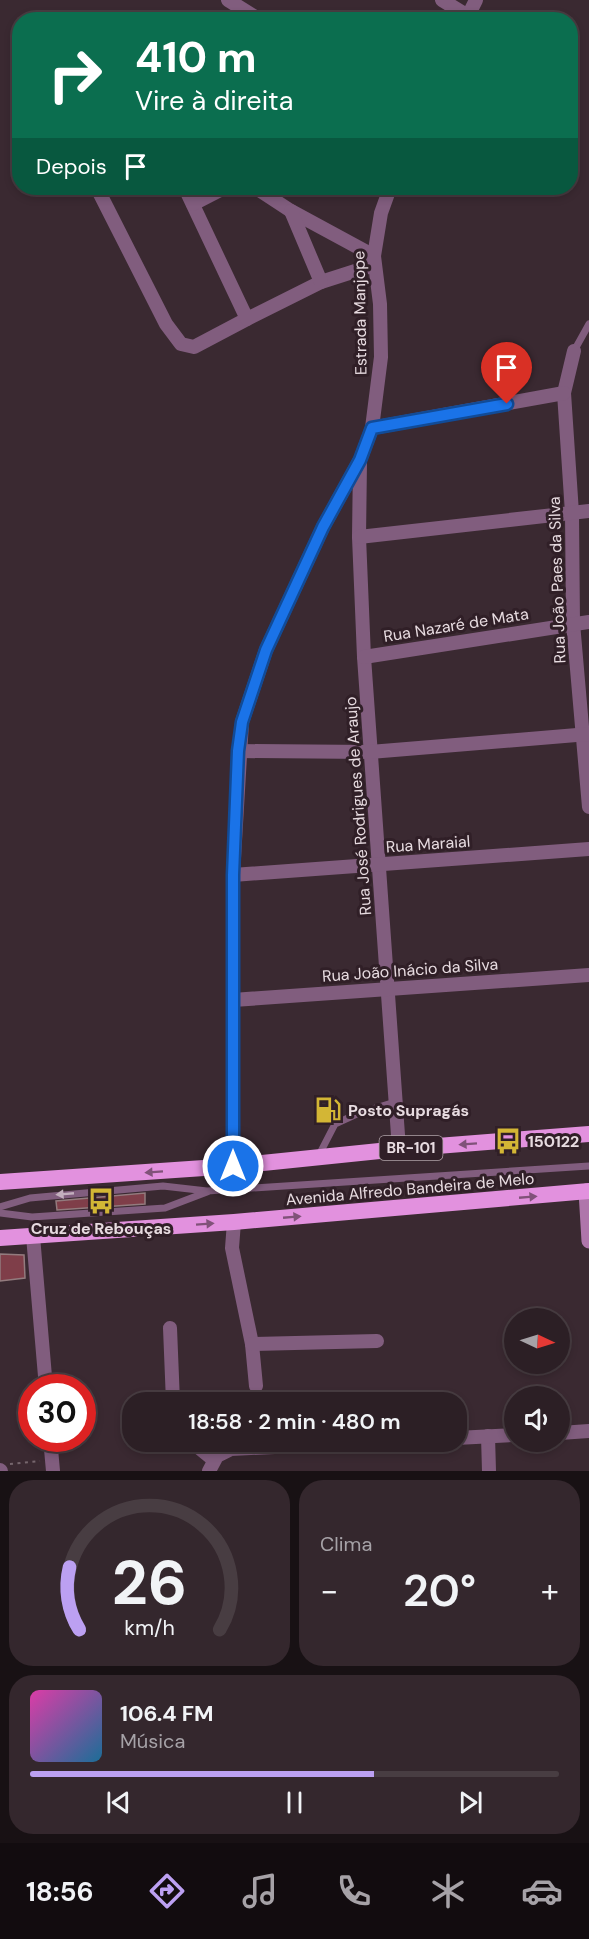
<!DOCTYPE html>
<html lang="pt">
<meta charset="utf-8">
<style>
:root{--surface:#2c1f25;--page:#34272d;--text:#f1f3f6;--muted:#a6a2a7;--line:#483d42;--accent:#bca0f2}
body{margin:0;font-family:"DM Sans",sans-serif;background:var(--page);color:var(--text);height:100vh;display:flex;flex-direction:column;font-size:22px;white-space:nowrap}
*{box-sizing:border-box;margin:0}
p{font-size:20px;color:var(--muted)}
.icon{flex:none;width:33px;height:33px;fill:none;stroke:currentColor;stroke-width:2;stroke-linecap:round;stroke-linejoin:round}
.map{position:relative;height:1471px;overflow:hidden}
.drawer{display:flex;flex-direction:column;gap:9px;padding:9px;background:#181114;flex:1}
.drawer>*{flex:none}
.banner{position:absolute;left:12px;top:12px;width:566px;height:183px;border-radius:24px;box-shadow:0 3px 9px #0003,0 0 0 2px var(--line);background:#0b6e4f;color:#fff;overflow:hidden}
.needle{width:39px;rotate:94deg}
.buttons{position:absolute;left:504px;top:1308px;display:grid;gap:12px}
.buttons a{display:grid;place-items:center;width:66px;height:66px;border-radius:50%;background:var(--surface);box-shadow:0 3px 9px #0003,0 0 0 2px var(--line);font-size:30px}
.speed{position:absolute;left:18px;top:1374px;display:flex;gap:12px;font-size:30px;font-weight:700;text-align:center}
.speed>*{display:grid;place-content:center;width:78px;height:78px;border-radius:50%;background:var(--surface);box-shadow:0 3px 9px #0003,0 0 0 2px var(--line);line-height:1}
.speed .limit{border:9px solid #d22;background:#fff;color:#111}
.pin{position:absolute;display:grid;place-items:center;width:51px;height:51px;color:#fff;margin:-62px -26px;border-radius:50% 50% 50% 0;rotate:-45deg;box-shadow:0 0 6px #0007}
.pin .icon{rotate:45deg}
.me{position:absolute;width:66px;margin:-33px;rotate:0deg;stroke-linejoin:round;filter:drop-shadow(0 0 4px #0008)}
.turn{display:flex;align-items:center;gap:21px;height:126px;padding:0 24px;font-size:27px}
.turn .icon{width:78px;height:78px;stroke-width:2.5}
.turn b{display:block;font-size:42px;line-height:51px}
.then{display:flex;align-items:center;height:57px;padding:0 24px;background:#0003;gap:12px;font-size:22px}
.big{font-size:45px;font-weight:600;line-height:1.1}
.drawer .card{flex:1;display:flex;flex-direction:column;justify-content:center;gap:9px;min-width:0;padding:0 21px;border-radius:24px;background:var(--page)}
.drawer .dial{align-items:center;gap:0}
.dial svg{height:156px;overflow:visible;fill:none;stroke:var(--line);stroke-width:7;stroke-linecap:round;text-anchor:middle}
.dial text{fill:var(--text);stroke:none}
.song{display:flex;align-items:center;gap:18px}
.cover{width:72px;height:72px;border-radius:9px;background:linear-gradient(135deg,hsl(320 70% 55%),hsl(200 70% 35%))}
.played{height:6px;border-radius:3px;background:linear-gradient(90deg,var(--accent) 65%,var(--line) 65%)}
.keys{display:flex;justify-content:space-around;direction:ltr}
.heat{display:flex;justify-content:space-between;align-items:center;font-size:33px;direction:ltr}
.drawer .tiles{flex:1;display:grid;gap:9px;grid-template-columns:1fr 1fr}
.card:last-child{grid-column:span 2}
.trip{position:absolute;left:122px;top:1392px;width:345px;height:60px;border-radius:24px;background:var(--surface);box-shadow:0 3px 9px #0003,0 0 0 2px var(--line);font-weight:600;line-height:60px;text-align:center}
.tab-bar{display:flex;height:96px;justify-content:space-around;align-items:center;background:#120c0f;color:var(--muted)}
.tab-bar .icon{width:42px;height:42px}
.tab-bar .selected{color:var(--accent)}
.tab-bar b{font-size:27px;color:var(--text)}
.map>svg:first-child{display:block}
.building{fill:#7f3e49;stroke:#937b7e;stroke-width:1.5}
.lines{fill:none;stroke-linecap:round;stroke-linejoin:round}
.path{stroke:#76666d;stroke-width:2;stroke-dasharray:3 4.5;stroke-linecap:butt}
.service{stroke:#815d7e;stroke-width:7}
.minor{stroke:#815d7e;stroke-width:14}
.secondary{stroke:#af76ab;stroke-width:15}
.trunk{stroke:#e291de;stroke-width:16}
.oneway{fill:#805279}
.oneway2{fill:#c3afbe}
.route-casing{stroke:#114b97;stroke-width:15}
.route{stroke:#1a73e8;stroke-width:10}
.labels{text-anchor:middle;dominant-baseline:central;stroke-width:6;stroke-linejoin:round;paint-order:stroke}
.shield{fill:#301f27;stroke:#b0a3a8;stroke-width:1.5}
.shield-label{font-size:15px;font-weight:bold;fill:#e7dbe0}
.street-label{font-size:16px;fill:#e7dbe0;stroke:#301f27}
.poi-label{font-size:16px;font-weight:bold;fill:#e7dbe0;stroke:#301f27;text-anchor:start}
</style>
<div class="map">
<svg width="589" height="1471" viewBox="0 0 589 1471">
<rect width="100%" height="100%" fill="#3a2931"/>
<g class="building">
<polygon points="145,1193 145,1204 57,1210 56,1201"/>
<polygon points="0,1254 24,1255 25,1278 0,1281"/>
</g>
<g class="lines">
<polyline class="path" points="10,1464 40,1461"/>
<g class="service">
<polyline points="574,351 589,324"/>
<polyline points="319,1155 335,1124 359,1113 395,1102"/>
<polyline points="0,1207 30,1198 163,1186 207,1191 589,1166"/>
<polyline points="0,1213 32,1217 165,1208 207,1192"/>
</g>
<g class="minor">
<polyline points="228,0 260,20"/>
<polyline points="442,0 468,16"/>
<polyline points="466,20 476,0"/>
<polyline points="97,188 166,324 181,344 194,347 247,319"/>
<polyline points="185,188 247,319 321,282 374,265"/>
<polyline points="256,188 291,211 374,256"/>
<polyline points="193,204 224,188"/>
<polyline points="291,211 321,282"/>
<polyline points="574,351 564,393 572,513 573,623 589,807"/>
<polyline points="372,428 564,393"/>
<polyline points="360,462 359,537 364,657 399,1149"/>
<polyline points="359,537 589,511"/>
<polyline points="364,657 589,622"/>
<polyline points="239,751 370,752 589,734"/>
<polyline points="233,875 589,849"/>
<polyline points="233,1000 589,975"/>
<polyline points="233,1166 233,875 242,722 266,650 323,527 360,460 372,428 381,357 380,304 374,256 381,213 390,188"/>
<polyline points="234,1222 232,1248 252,1344 256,1386"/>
<polyline points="33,1236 46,1388"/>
<polyline points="170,1328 173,1402"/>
<polyline points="252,1344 377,1341"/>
<polyline points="560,1433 589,1431"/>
<polyline points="488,1436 489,1471"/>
<polyline points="50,1438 53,1471"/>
<polyline points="456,1438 514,1435"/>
<polyline points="192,1442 214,1460"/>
<polyline points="0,1470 1,1471"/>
<polyline points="209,1471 217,1456 231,1449 379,1442"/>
</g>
<polyline class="secondary" points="586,1191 589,1241"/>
<g class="trunk">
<polyline points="0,1182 233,1166 399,1149 589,1134"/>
<polyline points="0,1238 234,1222 589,1191"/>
</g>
</g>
<defs><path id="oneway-solid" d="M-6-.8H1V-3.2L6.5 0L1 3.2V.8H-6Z" transform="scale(1.5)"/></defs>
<g class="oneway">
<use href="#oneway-solid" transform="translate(468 1144) rotate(176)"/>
<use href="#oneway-solid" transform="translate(154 1172) rotate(176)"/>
<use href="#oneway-solid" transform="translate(528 1197) rotate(-5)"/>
<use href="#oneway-solid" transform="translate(292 1217) rotate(-5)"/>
<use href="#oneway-solid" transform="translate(205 1224) rotate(-4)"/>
</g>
<use class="oneway2" href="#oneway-solid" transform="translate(65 1194) rotate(175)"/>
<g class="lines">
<g class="route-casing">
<polyline id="route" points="233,1166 233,875 238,751 242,722 266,650 323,527 360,460 372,428 507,404"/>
</g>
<use href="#route" class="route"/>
</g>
<defs>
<g id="fuel-bare" transform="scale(2.07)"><path d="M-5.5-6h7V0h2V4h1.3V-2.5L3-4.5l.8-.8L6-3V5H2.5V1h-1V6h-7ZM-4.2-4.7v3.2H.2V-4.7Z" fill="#d3b635" stroke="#301f27" stroke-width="2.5" paint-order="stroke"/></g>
<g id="bus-bare" transform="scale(2.07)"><path d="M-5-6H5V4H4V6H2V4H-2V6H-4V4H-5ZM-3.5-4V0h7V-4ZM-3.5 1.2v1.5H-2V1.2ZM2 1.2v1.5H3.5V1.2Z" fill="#d3b635" stroke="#301f27" stroke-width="2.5" paint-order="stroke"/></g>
</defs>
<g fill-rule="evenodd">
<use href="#fuel-bare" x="328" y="1110"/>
<use href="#bus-bare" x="508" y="1141"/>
<use href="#bus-bare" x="101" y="1201"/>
</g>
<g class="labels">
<rect class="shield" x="379.5" y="1136" width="63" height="24" rx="4.5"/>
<g class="shield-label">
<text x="411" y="1148">BR-101</text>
</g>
<g class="street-label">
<text transform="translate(360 313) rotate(-91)">Estrada Manjope</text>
<text transform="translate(557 580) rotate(-92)">Rua João Paes da Silva</text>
<text transform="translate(456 625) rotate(-9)">Rua Nazaré de Mata</text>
<text transform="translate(358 806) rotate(-94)">Rua José Rodrigues de Araujo</text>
<text transform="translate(428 844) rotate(-4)">Rua Maraial</text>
<text transform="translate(410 970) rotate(-4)">Rua João Inácio da Silva</text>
<text transform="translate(410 1189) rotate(-5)">Avenida Alfredo Bandeira de Melo</text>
</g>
<g class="poi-label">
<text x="348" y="1110">Posto Supragás</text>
<text x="528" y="1141">150122</text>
<text x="101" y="1228" text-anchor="middle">Cruz de Rebouças</text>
</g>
</g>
</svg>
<div class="buttons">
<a><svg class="needle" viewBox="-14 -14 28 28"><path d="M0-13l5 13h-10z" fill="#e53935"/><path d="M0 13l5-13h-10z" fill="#a6a2a7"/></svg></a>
<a><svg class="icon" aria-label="sound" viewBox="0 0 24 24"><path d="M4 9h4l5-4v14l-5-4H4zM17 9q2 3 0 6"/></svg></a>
</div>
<div class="speed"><div class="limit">30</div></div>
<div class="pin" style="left:507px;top:404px;background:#d93025"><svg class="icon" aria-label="arrive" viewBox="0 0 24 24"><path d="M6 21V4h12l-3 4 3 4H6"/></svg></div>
<svg class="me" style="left:233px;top:1166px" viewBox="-20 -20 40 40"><circle r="17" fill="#1a73e8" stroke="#fff" stroke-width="3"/><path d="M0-11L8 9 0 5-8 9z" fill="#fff"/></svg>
<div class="trip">18:58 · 2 min · 480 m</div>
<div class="banner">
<div class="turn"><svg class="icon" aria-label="right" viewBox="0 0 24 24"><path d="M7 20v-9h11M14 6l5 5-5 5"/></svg><div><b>410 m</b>Vire à direita</div></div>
<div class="then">Depois<svg class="icon" aria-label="arrive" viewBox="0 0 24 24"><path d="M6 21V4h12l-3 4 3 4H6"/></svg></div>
</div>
</div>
<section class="drawer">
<div class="tiles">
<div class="card dial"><svg viewBox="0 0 100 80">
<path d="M14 69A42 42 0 1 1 86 69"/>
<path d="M14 69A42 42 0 0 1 9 37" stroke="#bca0f2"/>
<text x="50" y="56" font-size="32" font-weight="700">26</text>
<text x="50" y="72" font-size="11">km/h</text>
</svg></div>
<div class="card"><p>Clima</p>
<div class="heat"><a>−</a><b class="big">20°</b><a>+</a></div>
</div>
<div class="card">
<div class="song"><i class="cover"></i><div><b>106.4 FM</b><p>Música</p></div></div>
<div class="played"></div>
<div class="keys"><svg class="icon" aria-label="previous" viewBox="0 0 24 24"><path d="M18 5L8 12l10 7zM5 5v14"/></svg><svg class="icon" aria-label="pause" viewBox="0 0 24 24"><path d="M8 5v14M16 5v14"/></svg><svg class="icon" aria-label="next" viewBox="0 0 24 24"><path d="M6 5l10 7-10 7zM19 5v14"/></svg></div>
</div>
</div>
</section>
<nav class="tab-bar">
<b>18:56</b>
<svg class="icon selected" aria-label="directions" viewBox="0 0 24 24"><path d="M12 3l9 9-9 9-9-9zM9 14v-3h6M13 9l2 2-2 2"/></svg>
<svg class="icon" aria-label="music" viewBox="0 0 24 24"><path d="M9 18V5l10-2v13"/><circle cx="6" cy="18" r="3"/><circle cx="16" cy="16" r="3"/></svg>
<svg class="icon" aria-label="phone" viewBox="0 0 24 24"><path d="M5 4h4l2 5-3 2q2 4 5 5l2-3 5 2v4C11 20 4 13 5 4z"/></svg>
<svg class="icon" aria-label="climate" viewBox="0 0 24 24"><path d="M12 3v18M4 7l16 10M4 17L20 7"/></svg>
<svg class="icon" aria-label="car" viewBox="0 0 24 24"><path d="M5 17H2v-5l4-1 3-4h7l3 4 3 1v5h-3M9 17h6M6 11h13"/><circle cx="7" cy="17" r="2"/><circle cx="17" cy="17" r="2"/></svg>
</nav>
